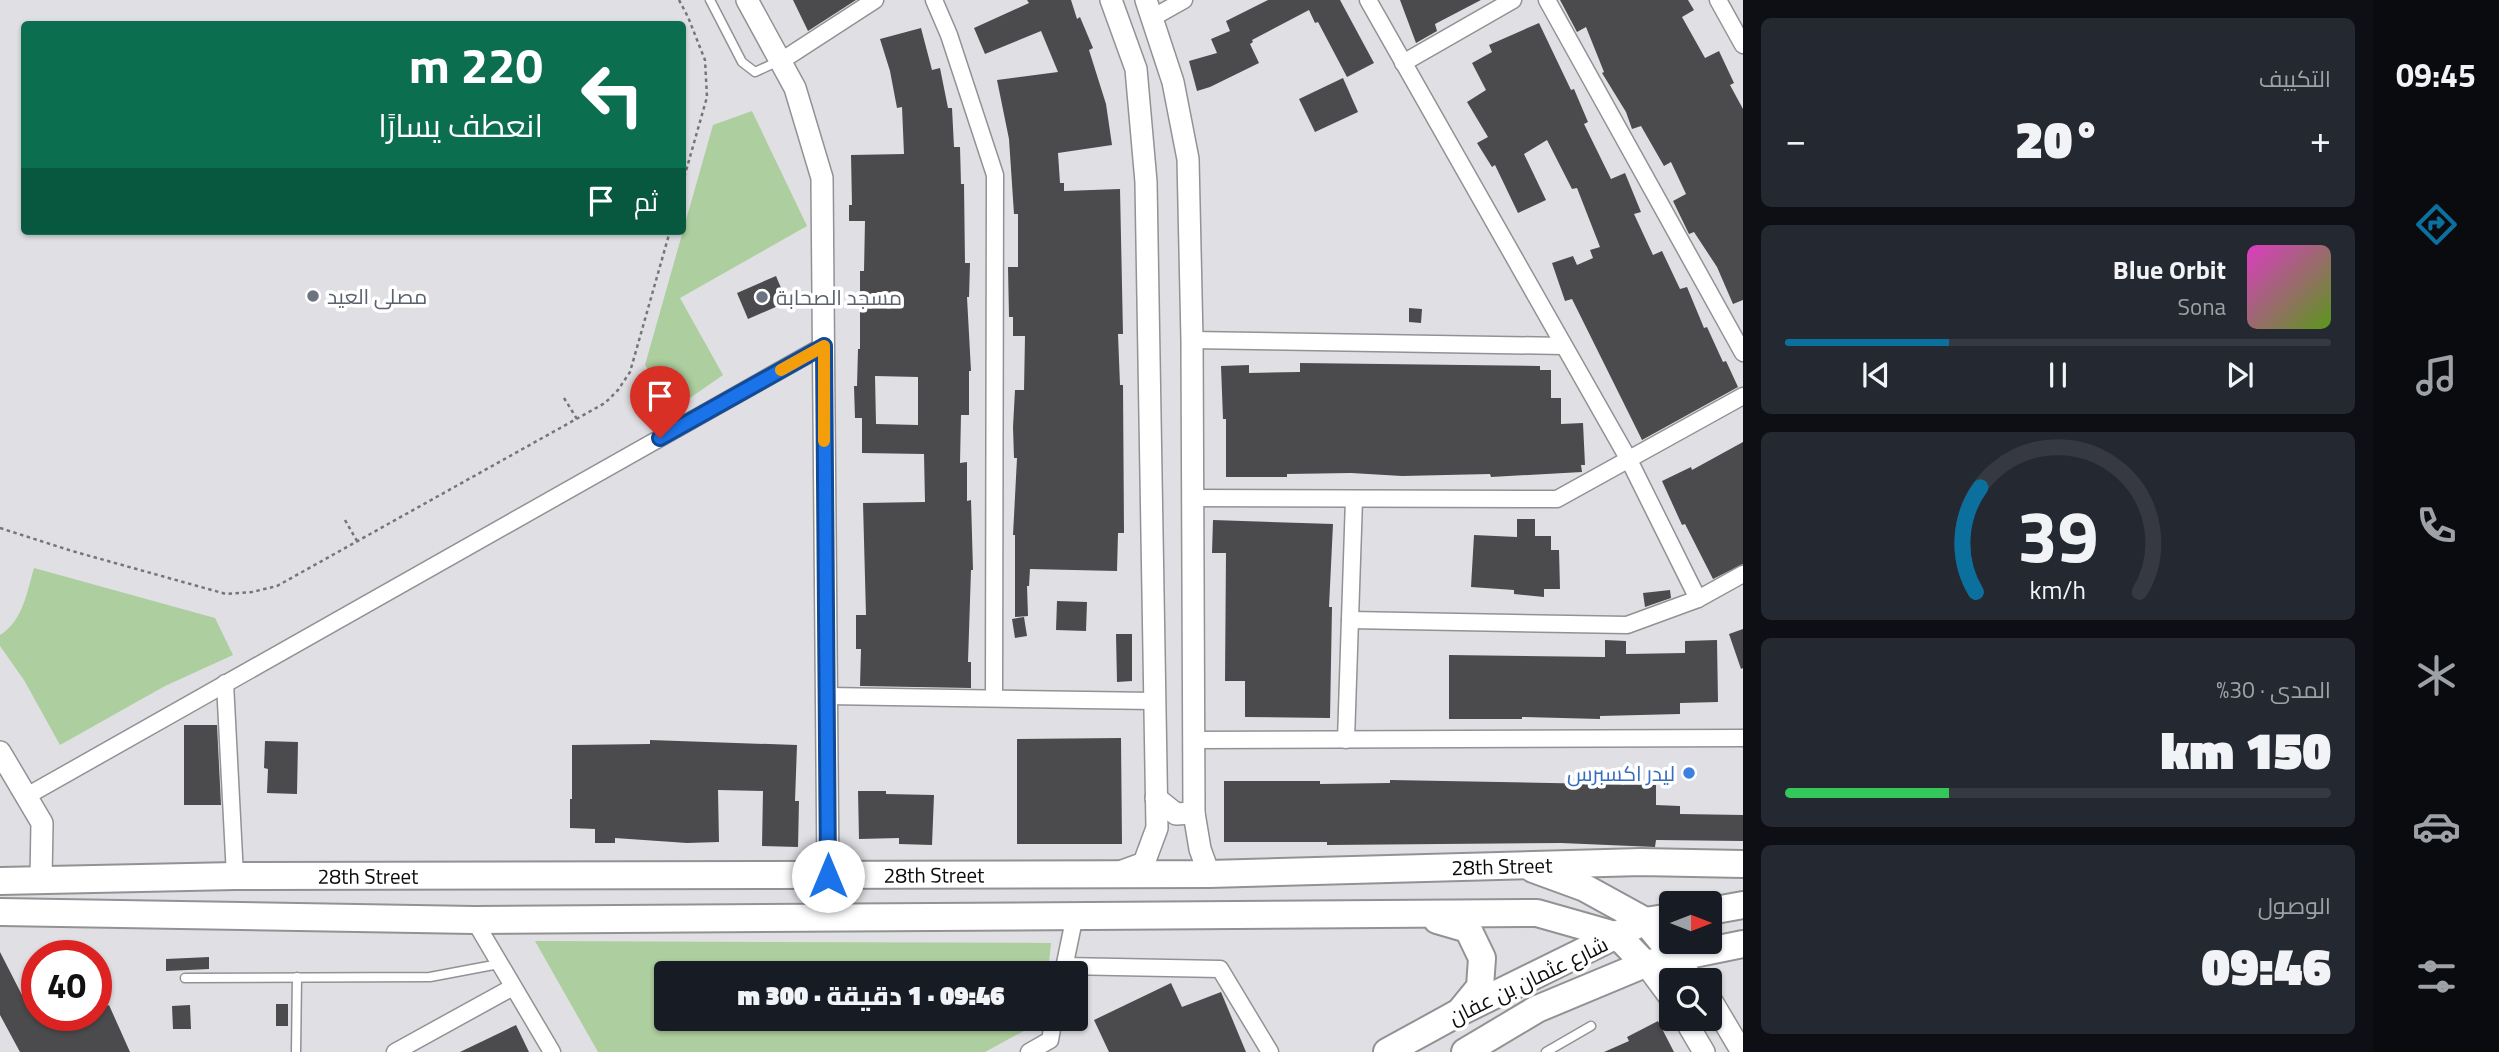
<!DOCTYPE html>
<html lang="ar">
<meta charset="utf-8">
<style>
:root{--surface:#171b24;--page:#242831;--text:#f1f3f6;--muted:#9ea1a6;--line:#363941;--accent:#0c709e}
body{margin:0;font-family:"Titillium Web",Cairo,sans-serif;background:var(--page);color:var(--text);direction:rtl;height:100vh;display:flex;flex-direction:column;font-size:26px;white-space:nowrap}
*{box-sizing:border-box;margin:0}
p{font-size:23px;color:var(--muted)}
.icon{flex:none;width:38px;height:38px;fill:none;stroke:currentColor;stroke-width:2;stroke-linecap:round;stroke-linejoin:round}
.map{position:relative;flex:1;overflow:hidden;direction:ltr}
.details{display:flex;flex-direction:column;gap:18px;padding:18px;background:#0d0f14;width:630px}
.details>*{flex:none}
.banner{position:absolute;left:21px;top:21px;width:665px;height:214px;border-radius:7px;box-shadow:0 2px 5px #0004;direction:rtl;background:#0b6e4f;color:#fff;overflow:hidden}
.needle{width:46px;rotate:90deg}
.tools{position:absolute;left:1659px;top:891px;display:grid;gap:14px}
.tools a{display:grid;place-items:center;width:63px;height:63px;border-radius:7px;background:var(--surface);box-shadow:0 2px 5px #0004;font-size:35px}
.speed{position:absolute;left:21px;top:940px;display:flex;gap:14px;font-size:35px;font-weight:700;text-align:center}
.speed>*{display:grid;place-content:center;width:91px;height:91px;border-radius:50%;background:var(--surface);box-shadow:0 2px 5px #0004;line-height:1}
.speed .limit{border:10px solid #d22;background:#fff;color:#111}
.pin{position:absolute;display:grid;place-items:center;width:60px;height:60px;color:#fff;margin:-72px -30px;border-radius:50% 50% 50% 0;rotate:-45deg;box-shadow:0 0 7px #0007}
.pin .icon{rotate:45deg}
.me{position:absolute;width:77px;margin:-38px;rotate:0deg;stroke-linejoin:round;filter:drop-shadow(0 0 5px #0008)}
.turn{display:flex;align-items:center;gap:24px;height:147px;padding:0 28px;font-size:32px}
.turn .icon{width:91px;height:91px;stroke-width:2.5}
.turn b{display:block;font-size:49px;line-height:60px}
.then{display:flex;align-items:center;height:66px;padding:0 28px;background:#0003;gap:14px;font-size:26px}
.big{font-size:52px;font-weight:800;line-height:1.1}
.details .card{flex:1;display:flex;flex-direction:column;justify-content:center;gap:10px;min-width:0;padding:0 24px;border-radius:10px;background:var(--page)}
.details .dial{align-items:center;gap:0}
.dial svg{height:182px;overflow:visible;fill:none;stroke:var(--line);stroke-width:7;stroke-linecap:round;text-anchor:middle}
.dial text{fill:var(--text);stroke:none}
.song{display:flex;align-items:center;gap:21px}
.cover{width:84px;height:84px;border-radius:10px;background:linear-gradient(135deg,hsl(310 70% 55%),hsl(90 70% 35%))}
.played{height:7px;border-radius:4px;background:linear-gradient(90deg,var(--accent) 30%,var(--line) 30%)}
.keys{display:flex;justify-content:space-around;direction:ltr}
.heat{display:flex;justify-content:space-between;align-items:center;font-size:38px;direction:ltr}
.charge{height:10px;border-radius:5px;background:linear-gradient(90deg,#34c759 30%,var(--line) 0)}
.trip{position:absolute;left:654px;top:961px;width:434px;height:70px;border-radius:7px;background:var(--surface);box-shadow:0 2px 5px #0004;font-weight:800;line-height:70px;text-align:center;direction:rtl}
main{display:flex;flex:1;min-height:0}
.dock{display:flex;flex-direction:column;width:126px;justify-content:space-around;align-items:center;background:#090b0e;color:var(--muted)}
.dock .icon{width:49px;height:49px}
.dock .selected{color:var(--accent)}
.dock b{font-size:32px;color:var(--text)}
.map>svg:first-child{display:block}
.green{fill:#adce9e}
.building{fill:#4b4b4e;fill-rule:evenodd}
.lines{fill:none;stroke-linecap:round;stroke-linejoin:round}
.service-casing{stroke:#929295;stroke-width:11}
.minor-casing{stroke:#929295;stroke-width:19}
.tertiary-casing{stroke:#929295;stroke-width:24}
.primary-casing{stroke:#929295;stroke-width:30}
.path{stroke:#767678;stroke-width:2.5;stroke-dasharray:3.5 3.5;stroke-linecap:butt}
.service{stroke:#fff;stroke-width:8}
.minor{stroke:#fff;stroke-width:16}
.tertiary{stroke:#fff;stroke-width:21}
.primary{stroke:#fff;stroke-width:26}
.route-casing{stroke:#114b97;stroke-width:18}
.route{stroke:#1a73e8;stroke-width:12}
.slow{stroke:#f59e0b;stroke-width:12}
.worship-dot{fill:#6b7280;stroke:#fff;stroke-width:2.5}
.shop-dot{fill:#3f7fe0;stroke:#fff;stroke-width:2.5}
.labels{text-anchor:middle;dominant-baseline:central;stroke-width:7;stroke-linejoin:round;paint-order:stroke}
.worship-label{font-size:21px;fill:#5b616d;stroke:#fff;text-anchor:start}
.shop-label{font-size:21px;fill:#366cbe;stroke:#fff;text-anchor:end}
.street-label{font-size:21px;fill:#0c0c0d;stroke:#fff}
</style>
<main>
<nav class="dock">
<b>09:45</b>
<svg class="icon selected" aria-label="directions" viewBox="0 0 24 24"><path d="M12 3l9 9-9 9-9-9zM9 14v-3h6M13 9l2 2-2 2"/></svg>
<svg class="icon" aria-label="music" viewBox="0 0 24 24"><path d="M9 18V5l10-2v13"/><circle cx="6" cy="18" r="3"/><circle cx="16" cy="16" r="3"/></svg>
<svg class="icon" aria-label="phone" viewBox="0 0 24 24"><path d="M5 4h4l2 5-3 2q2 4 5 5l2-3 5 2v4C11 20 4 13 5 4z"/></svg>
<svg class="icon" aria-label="climate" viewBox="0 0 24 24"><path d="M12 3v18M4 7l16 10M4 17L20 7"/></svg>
<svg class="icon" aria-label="car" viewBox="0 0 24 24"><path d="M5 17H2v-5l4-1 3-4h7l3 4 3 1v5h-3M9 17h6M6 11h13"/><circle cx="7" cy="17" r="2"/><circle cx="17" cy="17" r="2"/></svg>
<svg class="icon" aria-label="filters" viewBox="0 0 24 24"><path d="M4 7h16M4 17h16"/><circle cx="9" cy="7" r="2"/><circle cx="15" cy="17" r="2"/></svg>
</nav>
<section class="details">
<div class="card"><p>التكييف</p>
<div class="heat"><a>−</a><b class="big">20°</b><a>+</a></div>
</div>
<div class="card">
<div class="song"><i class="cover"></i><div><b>Blue Orbit</b><p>Sona</p></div></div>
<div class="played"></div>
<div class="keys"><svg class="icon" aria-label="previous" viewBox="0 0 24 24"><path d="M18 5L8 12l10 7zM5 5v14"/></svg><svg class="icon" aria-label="pause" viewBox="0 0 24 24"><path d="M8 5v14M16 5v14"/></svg><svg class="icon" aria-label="next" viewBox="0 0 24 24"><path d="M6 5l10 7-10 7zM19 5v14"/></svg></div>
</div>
<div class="card dial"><svg viewBox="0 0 100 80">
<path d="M14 69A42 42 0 1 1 86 69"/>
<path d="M14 69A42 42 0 0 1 16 23" stroke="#0c709e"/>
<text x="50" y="56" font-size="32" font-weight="700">39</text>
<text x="50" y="72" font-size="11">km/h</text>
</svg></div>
<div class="card"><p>المدى · 30%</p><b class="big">150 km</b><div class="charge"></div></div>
<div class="card"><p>الوصول</p><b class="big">09:46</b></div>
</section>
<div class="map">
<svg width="1743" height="1052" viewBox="0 0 1743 1052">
<rect width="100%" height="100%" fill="#e0dfe3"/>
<g class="green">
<polygon points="752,111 807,226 680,298 723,375 674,409 645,365 713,125"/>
<path d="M34,568L215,618L233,655L165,686L60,745L24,680L0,646V635C23,621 27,592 34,568Z"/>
<polygon points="535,941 1051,943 1048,973 667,973 667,1018 1042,1019 1042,1021 985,1052 598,1052"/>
</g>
<g class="building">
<polygon points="793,0 856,0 808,31"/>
<polygon points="1027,0 1071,0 1077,19 1080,17 1093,48 1089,50 1106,104 1112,145 1058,153 1060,183 1064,183 1064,191 1120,189 1123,334 1118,334 1120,385 1123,385 1124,533 1118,533 1117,571 1030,569 1029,586 1027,586 1028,616 1015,617 1015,535 1013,535 1017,458 1014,458 1013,427 1015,390 1024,390 1025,336 1013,336 1013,317 1009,317 1008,267 1018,267 1018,214 1014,214 1009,139 997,80 1058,72 1041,31 985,54 974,28 1029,3"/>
<polygon points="1268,0 1340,0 1374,63 1347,77 1318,22 1315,23 1309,10 1252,40 1253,42 1250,44 1259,63 1210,87 1197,91 1189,61 1217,53 1211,39 1230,31 1226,21"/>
<polygon points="1400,0 1481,0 1435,24 1437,31 1416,43"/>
<polygon points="1560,0 1688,0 1694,10 1682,17 1705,58 1719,51 1734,83 1730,85 1743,109 1743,300 1733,304 1717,267 1694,232 1689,234 1673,201 1686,194 1671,162 1664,166 1641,126 1632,129 1626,112 1602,73 1604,72 1586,27 1577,32"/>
<polygon points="1539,23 1571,90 1574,89 1588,122 1584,124 1611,179 1625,173 1641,212 1634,214 1653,255 1662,251 1680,289 1687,287 1704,328 1707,327 1723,362 1726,361 1738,387 1642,440 1572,299 1565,301 1552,263 1573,256 1577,265 1593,258 1590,250 1600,247 1577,188 1572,189 1547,140 1524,154 1546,200 1518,213 1495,165 1492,167 1477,143 1488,137 1467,102 1486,90 1472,63 1492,52 1489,45"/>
<path d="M921,28L932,70L940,68L948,108H952L954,147H960L961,184H964L965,263H970L969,297H967L971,371H969V415H961L960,463L967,462V501L971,500L973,570H971L968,662H971V688L860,686L861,649H856V615H866L863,503L925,502L924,454L862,453V418H855L854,386H857L858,349H860V271H864L865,221H849V205H852L851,155L904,154L902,107L897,108L890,71L880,39ZM875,376L918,377V425L876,424Z"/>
<polygon points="1343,78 1358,112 1315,132 1299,99"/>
<polygon points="776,276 787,302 748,319 737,293"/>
<polygon points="1409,308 1422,309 1421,323 1409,322"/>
<polygon points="1300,363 1540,366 1540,370 1551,370 1551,398 1561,398 1561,424 1583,423 1585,465 1581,465 1582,472 1491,477 1490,474 1402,476 1351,473 1287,474 1287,477 1226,477 1226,419 1223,419 1221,366 1249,365 1249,373 1300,372"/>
<polygon points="1743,442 1743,564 1713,579 1685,524 1682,525 1662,481 1691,467 1692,470"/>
<polygon points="1517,519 1535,519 1535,536 1551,536 1551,550 1559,550 1560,589 1544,589 1544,597 1514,594 1514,590 1471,587 1474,535 1517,537"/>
<polygon points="1213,520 1333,524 1329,607 1332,607 1330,718 1245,717 1245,681 1225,681 1226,553 1212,553"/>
<polygon points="1670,590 1671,598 1645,607 1643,593"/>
<polygon points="1057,601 1087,602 1086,631 1056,630"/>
<polygon points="1024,617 1027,636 1015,638 1012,619"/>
<polygon points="1743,629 1743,668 1741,669 1729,634"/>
<polygon points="1116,634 1132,634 1132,681 1117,682"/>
<polygon points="1605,640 1626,641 1626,654 1685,653 1685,641 1717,640 1718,702 1680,703 1680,714 1600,716 1600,719 1522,717 1522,719 1449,719 1449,655 1605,657"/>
<polygon points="184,725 217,725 221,805 184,805"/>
<polygon points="1121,738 1122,844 1017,844 1017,739"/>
<polygon points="650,740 797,745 795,801 799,801 798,847 762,846 763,791 718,790 719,842 687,843 615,838 615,843 595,843 595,829 570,828 570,799 572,799 572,745 650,744"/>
<polygon points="265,741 298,742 297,794 267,793 268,769 264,768"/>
<polygon points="1390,780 1656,785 1656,805 1680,806 1680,814 1743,815 1743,841 1656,840 1655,847 1561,843 1327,845 1327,842 1224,842 1224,781 1320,781 1320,784 1390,783"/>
<polygon points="858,791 886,791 886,794 934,795 932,845 899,844 899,838 859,839"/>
<polygon points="0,952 22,995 37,987 37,1015 51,1015 58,1029 88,1015 96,1015 96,1011 109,1005 130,1052 20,1052 0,1015"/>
<polygon points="209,957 209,969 166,971 166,959"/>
<polygon points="1171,983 1182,1007 1221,992 1246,1052 1109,1052 1094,1020"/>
<rect x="276" y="1004" width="12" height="22"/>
<polygon points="190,1005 191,1029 173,1029 172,1006"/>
<polygon points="1658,1021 1674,1052 1604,1052 1629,1041 1627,1037"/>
<polygon points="516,1025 529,1052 460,1052"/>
</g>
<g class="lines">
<g class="service-casing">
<g id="service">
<polyline points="710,0 742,62 755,72 779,61"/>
<polyline points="185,978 430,977 499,964"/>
<polyline points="296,1052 297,977"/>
<polyline points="1546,1052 1591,1026"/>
</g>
</g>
<g class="minor-casing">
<g id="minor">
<polyline points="934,0 949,35 995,175 994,698"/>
<polyline points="1368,0 1629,460 1698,599"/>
<polyline points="1547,0 1743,353"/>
<polyline points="1718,0 1743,45"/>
<polyline points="1152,18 1184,0"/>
<polyline points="781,61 875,0"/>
<polyline points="1403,63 1513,0"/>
<polyline points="1192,340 1564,346"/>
<polyline points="1191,498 1557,499 1743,396"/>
<polyline points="1350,620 1627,625 1698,599 1743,574"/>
<polyline points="225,683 235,876"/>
<polyline points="827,696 1154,701"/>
<polyline points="1193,740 1743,738"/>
<polyline points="1346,740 1354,499"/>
<polyline points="25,797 823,346"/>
<polyline points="474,920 552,1052"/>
<polyline points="1064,966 1220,969 1270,1052"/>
<polyline points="1063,973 1075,915"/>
<polyline points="395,1052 513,987"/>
<polyline points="1029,1052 1050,1040 1054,1018"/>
</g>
</g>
<g class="tertiary-casing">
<g id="tertiary">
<polyline points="747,0 795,88 822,178 828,876"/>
<polyline points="1111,0 1136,69 1146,182 1157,828 1144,863 1122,871"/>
<polyline points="1146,0 1173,82 1188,159 1192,340 1194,813 1200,849 1209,874"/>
<polyline points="0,752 42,823 41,880"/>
<polyline points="1156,798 1176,814 1194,813"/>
<polyline points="1674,956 1694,980"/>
<polyline points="1645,964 1671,999"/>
<polyline points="1710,998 1742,1052"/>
<polyline points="1684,1018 1704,1052"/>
</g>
</g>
<g class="primary-casing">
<g id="primary">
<polyline points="1533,869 1585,888 1645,921 1674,956"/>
<path id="s1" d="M0,881L235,876L1209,874L1641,862L1743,864"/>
<polyline points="1710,911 1743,905"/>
<polyline points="0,912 474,920 1537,913 1618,936 1645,964"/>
<polyline points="1437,920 1468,929 1482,958 1480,987 1462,1009"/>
<polyline points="1387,1052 1458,1013 1645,921 1671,917"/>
<polyline points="1465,1052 1537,1009 1645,964 1743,944"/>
</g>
</g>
<g class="path">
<polyline points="679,0 688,17 705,60 707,97 682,185"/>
<polyline points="564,398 577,419"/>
<polyline points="345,520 357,541"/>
<polyline points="0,528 72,551 226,594 252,592 277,586 605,403 618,390 630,372 670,231"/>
</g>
<use href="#service" class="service"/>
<use href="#minor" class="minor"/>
<use href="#tertiary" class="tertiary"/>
<use href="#primary" class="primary"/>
</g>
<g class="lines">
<g class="route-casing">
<polyline id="route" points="660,438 824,346 828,876"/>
</g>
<use href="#route" class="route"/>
<polyline class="slow" points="781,370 824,346 824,441"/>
</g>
<g class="worship-dot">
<circle cx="313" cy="296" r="7"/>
<circle cx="762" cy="297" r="7"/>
</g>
<circle class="shop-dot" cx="1689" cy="773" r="7"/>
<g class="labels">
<g class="worship-label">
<text x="327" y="296">مصلى العيد</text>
<text x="776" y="297">مسجد الصحابة</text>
</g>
<g class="shop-label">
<text x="1675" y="773">ليدر اكسبرس</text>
</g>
<g class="street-label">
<text stroke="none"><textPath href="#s1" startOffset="1502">28th Street</textPath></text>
<text stroke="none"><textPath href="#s1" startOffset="934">28th Street</textPath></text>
<text stroke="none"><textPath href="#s1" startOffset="368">28th Street</textPath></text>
<text transform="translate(1528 980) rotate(-26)">شارع عثمان بن عفان</text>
</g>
</g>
</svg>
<div class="tools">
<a><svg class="needle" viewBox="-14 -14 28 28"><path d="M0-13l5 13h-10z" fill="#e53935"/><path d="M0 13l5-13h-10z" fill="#9ea1a6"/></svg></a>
<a><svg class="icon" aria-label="search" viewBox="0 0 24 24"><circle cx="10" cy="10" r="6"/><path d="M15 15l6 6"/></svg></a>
</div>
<div class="speed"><div class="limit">40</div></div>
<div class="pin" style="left:660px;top:438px;background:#d93025"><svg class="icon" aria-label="arrive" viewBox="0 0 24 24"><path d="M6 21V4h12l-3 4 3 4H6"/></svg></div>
<svg class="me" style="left:828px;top:876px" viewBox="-20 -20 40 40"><circle r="19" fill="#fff"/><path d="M0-13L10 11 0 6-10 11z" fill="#1a73e8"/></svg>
<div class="trip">09:46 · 1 دقيقة · 300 m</div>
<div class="banner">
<div class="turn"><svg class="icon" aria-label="left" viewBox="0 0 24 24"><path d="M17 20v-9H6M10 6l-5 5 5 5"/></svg><div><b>220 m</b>انعطف يسارًا</div></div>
<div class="then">ثم<svg class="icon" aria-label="arrive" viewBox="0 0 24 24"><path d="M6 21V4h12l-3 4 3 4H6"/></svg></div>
</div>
</div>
</main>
